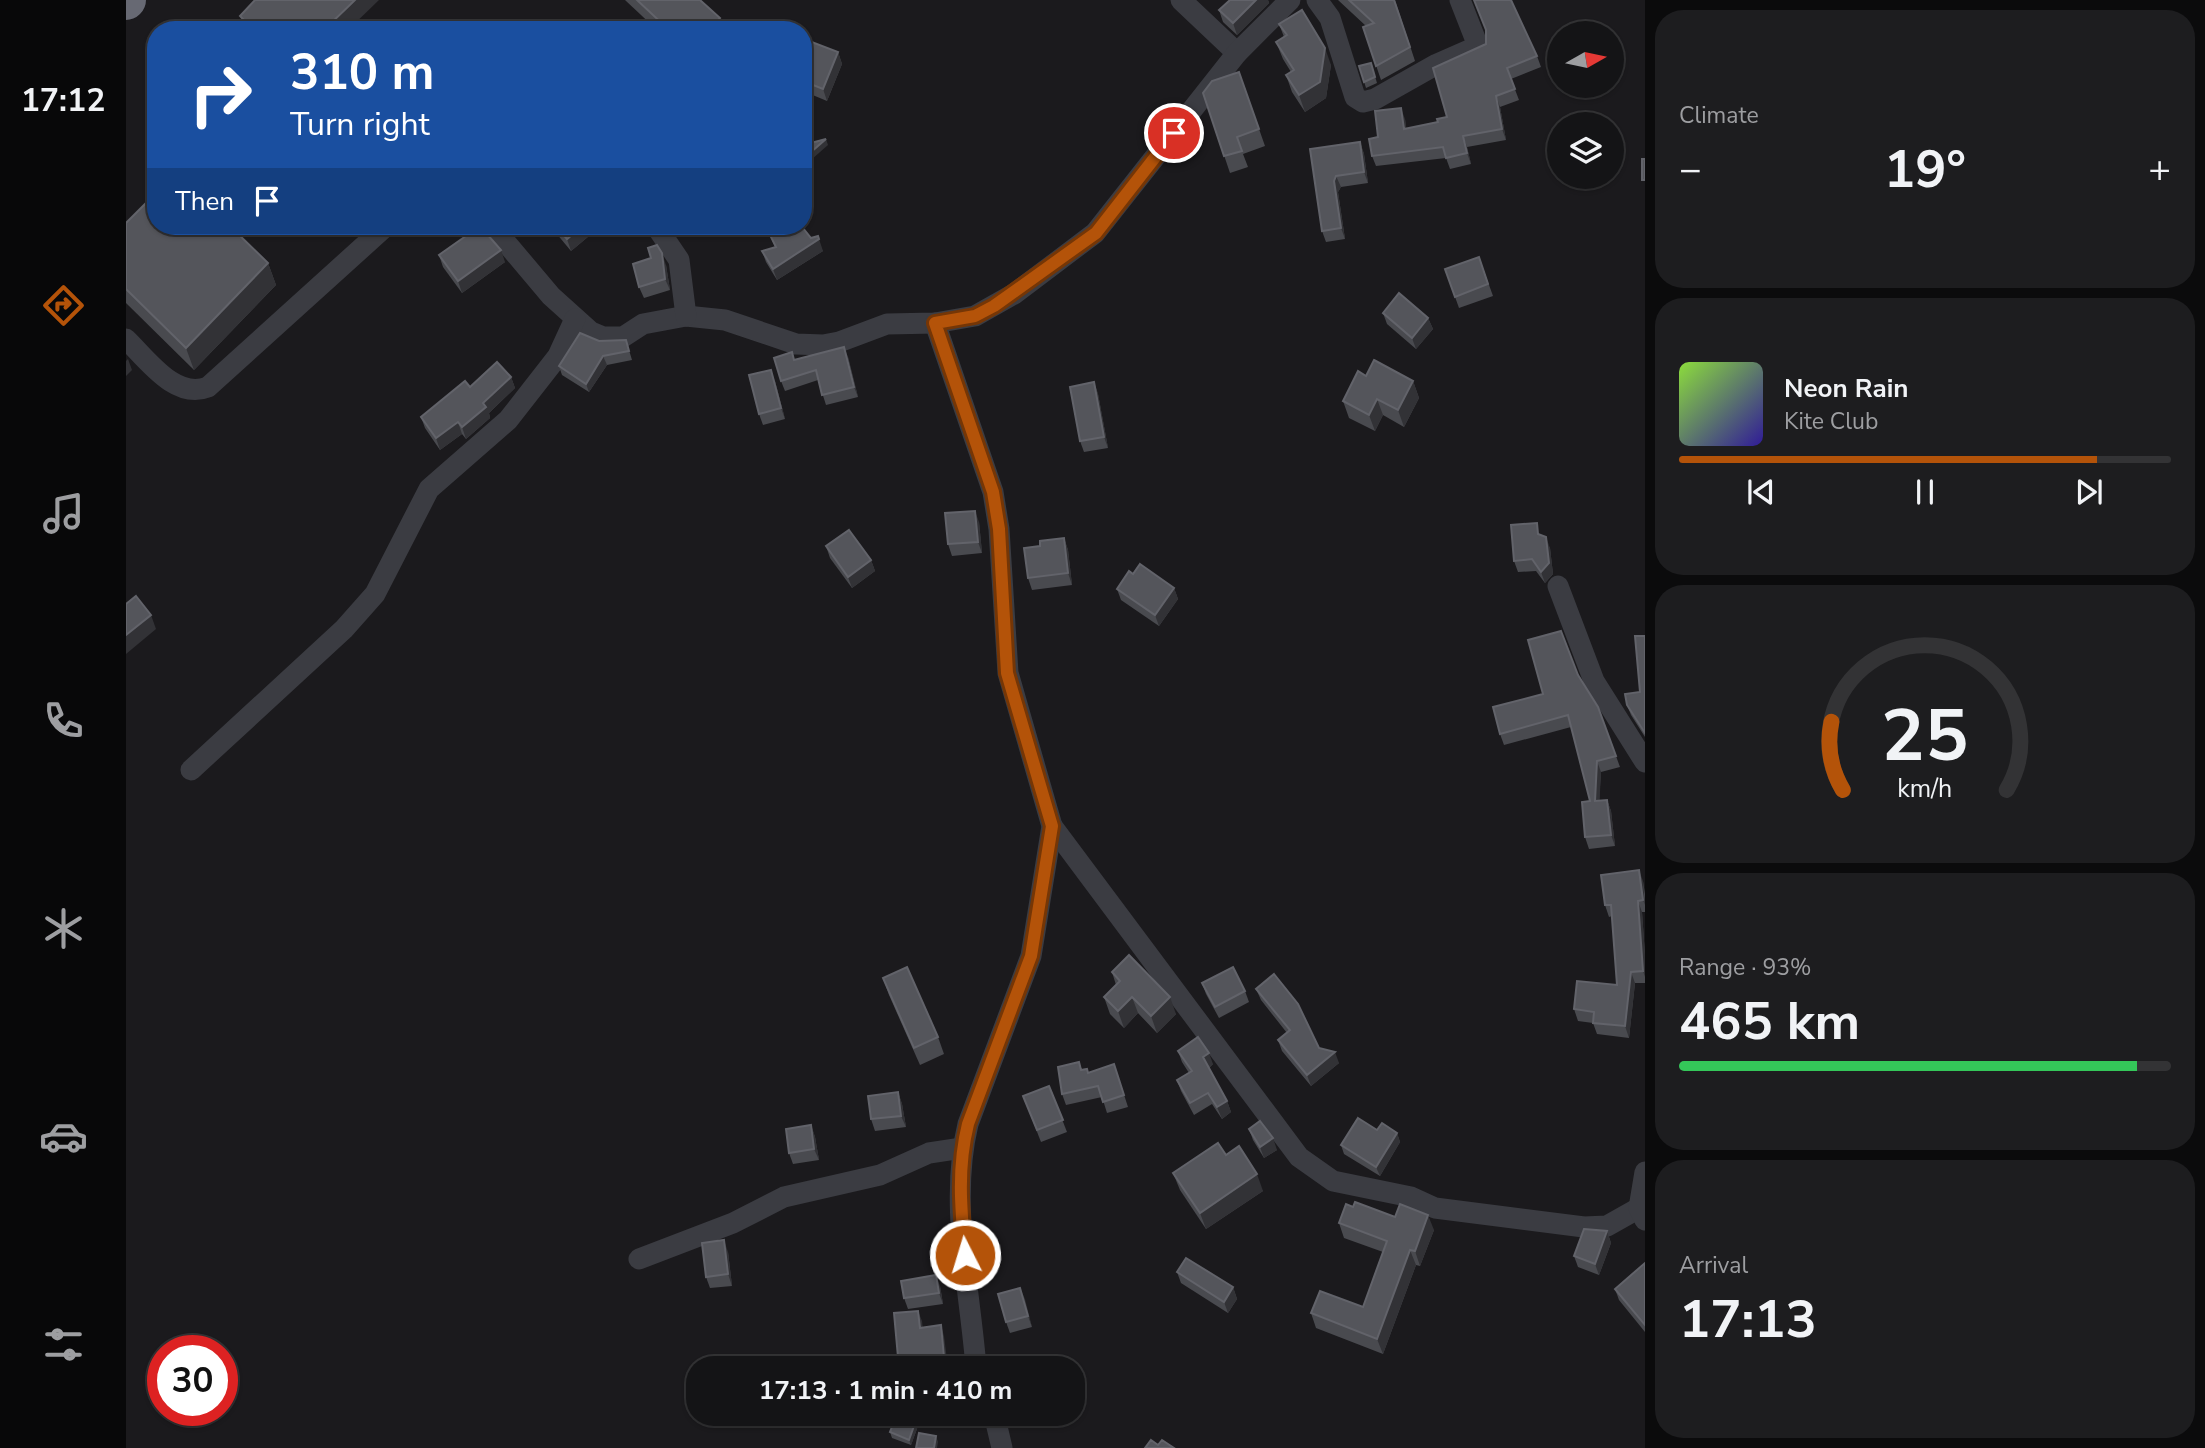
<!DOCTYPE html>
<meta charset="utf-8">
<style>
:root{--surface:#141416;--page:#1d1d1f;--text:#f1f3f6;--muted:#9d9ea1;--line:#333335;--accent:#b45309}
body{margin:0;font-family:"Nunito Sans",sans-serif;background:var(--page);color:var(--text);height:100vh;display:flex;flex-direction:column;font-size:26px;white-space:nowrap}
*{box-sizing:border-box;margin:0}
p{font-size:23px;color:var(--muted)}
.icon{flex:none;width:38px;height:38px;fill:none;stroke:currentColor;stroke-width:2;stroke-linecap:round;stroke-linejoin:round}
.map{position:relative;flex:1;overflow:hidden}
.details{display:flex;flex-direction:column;gap:10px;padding:10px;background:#0b0b0c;width:560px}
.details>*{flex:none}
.top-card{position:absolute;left:21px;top:21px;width:665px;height:214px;border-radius:28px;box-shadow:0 2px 5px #0004,0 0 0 2px var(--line);background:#1a4fa0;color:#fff;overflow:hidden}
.needle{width:46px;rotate:81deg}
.buttons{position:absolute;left:1421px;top:21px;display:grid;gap:14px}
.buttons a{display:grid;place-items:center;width:77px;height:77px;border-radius:50%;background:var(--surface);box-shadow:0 2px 5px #0004,0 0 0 2px var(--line);font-size:35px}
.speed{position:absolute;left:21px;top:1335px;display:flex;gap:14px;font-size:35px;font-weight:700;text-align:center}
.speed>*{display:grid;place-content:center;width:91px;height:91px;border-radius:50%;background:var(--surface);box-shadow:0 2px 5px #0004,0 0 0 2px var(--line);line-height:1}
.speed .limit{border:10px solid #d22;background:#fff;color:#111}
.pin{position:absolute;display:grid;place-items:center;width:60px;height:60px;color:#fff;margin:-30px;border:4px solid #fff;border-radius:50%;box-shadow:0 2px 7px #0007}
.me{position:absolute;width:77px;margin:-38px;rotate:355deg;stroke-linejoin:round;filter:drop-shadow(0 0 5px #0008)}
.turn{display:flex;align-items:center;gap:24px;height:147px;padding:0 28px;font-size:32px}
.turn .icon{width:91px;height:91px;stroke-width:2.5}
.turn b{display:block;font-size:49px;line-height:60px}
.then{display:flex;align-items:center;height:66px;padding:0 28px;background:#0003;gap:14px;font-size:26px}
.big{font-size:52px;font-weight:700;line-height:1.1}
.details .widget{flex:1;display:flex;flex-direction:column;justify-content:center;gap:10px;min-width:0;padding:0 24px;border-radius:28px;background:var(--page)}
.details .dial{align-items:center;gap:0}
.dial svg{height:182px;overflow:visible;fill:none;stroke:var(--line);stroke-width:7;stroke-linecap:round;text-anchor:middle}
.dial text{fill:var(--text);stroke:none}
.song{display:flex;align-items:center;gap:21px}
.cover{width:84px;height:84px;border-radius:10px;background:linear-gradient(135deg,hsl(90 70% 55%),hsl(250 70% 35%))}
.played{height:7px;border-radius:4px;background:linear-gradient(90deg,var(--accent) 85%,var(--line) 85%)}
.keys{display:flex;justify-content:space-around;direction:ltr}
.heat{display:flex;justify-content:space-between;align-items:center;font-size:38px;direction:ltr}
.charge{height:10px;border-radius:5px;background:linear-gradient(90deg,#34c759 93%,var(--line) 0)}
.trip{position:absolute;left:560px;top:1356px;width:399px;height:70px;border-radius:28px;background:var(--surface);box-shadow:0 2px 5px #0004,0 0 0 2px var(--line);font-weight:700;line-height:70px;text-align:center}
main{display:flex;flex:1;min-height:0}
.tab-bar{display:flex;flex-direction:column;width:126px;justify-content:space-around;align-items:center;background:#080809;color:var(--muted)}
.tab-bar .icon{width:49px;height:49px}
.tab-bar .active{color:var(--accent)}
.tab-bar b{font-size:32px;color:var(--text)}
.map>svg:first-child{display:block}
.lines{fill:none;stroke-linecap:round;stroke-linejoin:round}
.street{stroke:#3b3c42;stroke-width:21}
.highway{stroke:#676973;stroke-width:38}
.wall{fill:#494a4f}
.shaded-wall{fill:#323236}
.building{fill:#54555b;stroke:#62636a;stroke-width:2}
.route-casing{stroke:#753606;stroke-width:18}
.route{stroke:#b45309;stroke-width:12}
</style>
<main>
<nav class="tab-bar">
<b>17:12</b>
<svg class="icon active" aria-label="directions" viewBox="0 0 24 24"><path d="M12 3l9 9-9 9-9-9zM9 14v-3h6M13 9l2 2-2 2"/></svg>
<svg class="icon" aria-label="music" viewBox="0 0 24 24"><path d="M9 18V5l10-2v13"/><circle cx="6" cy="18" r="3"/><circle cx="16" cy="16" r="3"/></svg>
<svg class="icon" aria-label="phone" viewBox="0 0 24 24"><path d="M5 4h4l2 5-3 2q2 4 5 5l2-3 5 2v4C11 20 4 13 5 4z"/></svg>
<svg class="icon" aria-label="climate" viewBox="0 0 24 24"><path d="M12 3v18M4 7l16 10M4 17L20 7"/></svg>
<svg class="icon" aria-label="car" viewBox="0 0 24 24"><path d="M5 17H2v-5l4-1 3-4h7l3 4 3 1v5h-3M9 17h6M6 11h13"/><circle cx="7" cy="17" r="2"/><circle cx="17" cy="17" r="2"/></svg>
<svg class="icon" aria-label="filters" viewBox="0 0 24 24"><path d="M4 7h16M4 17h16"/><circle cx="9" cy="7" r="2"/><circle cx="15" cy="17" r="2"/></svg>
</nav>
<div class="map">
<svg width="1519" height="1448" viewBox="0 0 1519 1448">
<rect width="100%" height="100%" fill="#1b1a1d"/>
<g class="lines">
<g class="street">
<polyline points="1055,0 1111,53"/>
<polyline points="1191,0 1204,18 1229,97 1237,102 1249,99 1311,64 1352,46 1334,0"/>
<polyline points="453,30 474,30"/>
<polyline points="366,226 425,296 465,332 477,337 497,337 517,324 560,316 599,320 670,344 697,345 713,342 761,324 809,323 849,316 888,294 969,233 1111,53 1164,0"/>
<polyline points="530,226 553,260 560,316"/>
<path d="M809,323L867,492L873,529L882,673L926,826L905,956L842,1124C824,1199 842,1280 849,1356L853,1368"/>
<path d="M0,339C21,359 49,400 82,387L260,226"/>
<polyline points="1432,586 1468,681 1519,762"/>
<polyline points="65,770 218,629 249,594 303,489 382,420 432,356 449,319"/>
<polyline points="926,826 1173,1157 1207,1181 1285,1197 1309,1208 1458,1227 1481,1226 1513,1208"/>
<polyline points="1519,1172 1513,1208 1519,1220"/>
<polyline points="513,1259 607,1223 658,1197 754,1175 803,1153 836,1148"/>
<polyline points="868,1414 876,1448"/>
</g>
<polyline class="highway" points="0,1 1,0"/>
</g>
<g class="wall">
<polygon points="499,0 574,0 594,18 598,30 531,30"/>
<polygon points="1104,0 1142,0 1143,3 1111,35 1097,22 1093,10"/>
<polygon points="1212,0 1269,0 1289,61 1255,80 1237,27 1240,26"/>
<polygon points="114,16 222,30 119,30"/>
<polygon points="1153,24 1205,65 1200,98 1179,112 1166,92 1160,75 1165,72 1157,59 1150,42 1158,37"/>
<polygon points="712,52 716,64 701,101 677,91 677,56"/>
<polygon points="1411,56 1415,67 1385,79 1393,100 1374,107 1380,140 1341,147 1345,164 1324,169 1320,158 1250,166 1246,156 1252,137 1279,119 1280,129 1312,122 1321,117 1307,68"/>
<polygon points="1245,63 1251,83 1240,88 1233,66"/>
<polygon points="1113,72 1139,146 1117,154 1122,167 1104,173 1077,93"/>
<polygon points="1234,142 1238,154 1242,183 1215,187 1212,192 1219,239 1200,242 1196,231 1184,149"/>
<polygon points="0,223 142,263 150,285 68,370 0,303"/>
<polygon points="428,226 475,226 445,251 430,233"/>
<polygon points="641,229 685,238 697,251 651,280 640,262 636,251 649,247"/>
<polygon points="313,255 379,262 336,293 317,267"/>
<polygon points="1353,257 1367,296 1333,308 1319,269"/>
<polygon points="540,265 544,290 518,298 513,287"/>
<polygon points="1257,313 1302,318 1307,329 1290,349 1261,324"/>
<polygon points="500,340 506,360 481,365 463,392 436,375 433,366 473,341"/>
<polygon points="722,357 732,397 700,405 692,380 659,391 655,381 668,360"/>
<polygon points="1240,376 1287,381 1293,398 1278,427 1257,415 1249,431 1223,418 1217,401"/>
<polygon points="385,377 389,388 363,413 364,418 340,439 336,434 314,450 299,428 295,417 344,387"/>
<polygon points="649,381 659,419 637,425 633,414"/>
<polygon points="968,382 972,394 982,448 958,452 954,441"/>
<polygon points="853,522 856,553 826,556 822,544"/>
<polygon points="1415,535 1424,548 1427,574 1419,583 1410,571 1392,572 1388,561"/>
<polygon points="938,538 942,550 946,585 906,590 902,578 914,546"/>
<polygon points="700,546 745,560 749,571 726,588 704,558"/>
<polygon points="1007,574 1048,588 1052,599 1033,626 995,600 991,589"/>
<polygon points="1519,636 1519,737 1505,715 1501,705 1514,692"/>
<polygon points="1452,675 1472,707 1494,767 1475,772 1473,801 1481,800 1485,811 1489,846 1463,849 1459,837 1464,801 1445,727 1378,745 1374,734 1417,694"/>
<polygon points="1517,881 1519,894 1519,912 1516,912 1519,955 1519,983 1509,983 1503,1038 1471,1034 1467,1023 1452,1021 1448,1009 1491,985 1486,916 1483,917 1479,905"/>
<polygon points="986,972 1050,1014 1031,1033 1012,1013 998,1028 984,1014 978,997 990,985"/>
<polygon points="757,978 812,1037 818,1054 794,1065 763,995"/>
<polygon points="1076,983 1119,991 1123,1002 1093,1018 1080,994"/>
<polygon points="1130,989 1193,1048 1213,1063 1185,1086 1156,1051 1152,1040 1161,1033 1135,1000"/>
<polygon points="1052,1051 1087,1064 1083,1068 1101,1101 1105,1112 1096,1119 1086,1104 1068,1115 1055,1091 1051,1080 1063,1073 1056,1062"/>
<polygon points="953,1062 956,1070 963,1073 988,1064 1002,1107 981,1113 976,1097 940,1105 936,1094"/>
<polygon points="923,1086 941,1132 915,1142 897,1096"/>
<polygon points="772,1092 776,1104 780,1127 749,1131 745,1119"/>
<polygon points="685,1125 689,1137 693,1160 667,1164 663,1153"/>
<polygon points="1123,1129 1151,1150 1138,1158 1127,1140"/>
<polygon points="1251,1130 1271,1133 1274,1142 1254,1176 1218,1154 1215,1145"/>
<polygon points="1100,1155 1137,1191 1080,1229 1054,1190 1047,1173"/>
<polygon points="1227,1207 1308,1230 1294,1266 1290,1265 1257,1354 1190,1328 1185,1313 1237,1307 1257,1252 1218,1238 1213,1223"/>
<polygon points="1481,1231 1485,1243 1473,1275 1452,1267 1448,1256"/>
<polygon points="602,1252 606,1286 584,1288 580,1277"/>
<polygon points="1519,1263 1519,1332 1493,1300 1489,1289"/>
<polygon points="1051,1272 1107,1287 1111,1299 1102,1313 1055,1283"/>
<polygon points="814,1286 817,1304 782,1309 778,1298"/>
<polygon points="894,1288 906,1327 884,1333 880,1322"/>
<polygon points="790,1420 792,1426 785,1445 766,1438 764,1432"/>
</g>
<g class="shaded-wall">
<polygon points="229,0 253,0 222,30 198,30"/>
<polygon points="1130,0 1142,0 1143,3 1111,35 1107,23"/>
<polygon points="594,18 598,30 583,30"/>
<polygon points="1199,48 1205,65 1200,98 1179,112 1173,95"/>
<polygon points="712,52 716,64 701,101 697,89"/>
<polygon points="1370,96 1374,107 1380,140 1376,129"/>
<polygon points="1275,108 1279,119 1282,140 1278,129"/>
<polygon points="1337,136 1341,147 1345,164 1341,153"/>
<polygon points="700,139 702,145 677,167 677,159"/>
<polygon points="1234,142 1238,154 1242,183 1238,172"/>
<polygon points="1210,176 1215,187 1212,192 1219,239 1215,228 1208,181"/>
<polygon points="457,226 475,226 445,251 441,239"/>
<polygon points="693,239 697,251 651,280 647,269"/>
<polygon points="375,250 379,262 336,293 332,281"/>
<polygon points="536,253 540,265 544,290 539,279"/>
<polygon points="142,263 150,285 68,370 60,348"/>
<polygon points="1302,318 1307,329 1290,349 1286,338"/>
<polygon points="718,347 722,357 732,397 728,387"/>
<polygon points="477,356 481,365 463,392 460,384"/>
<polygon points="2,359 6,370 0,376 0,361"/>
<polygon points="645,370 649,381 659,419 655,408"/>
<polygon points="385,377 389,388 363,413 364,418 340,439 336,427 357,403"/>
<polygon points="1287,381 1293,398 1278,427 1272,410"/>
<polygon points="968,382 972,394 982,448 978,437"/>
<polygon points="1251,399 1257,415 1249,431 1243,415"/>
<polygon points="332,422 336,434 314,450 310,438"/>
<polygon points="849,511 853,522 856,553 852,542"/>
<polygon points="1420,537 1424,548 1427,574 1419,583 1415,572"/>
<polygon points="938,538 942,550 946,585 942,573"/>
<polygon points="745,560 749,571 726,588 722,577"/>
<polygon points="1048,588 1052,599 1033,626 1029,615"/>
<polygon points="25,615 30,629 0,654 0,635"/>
<polygon points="1471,761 1475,772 1473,812 1469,801"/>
<polygon points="1481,800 1485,811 1489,846 1485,835"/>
<polygon points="1513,870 1517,881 1519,905 1517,900"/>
<polygon points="1512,901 1516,912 1519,955 1519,977 1517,971"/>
<polygon points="1505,972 1509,983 1503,1038 1499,1026"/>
<polygon points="1006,997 1012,1013 998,1028 992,1011"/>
<polygon points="1044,997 1050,1014 1031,1033 1025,1016"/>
<polygon points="1209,1052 1213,1063 1185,1086 1181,1075"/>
<polygon points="1083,1053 1087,1064 1081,1069 1077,1057"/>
<polygon points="772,1092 776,1104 780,1127 775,1116"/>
<polygon points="1101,1101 1105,1112 1096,1119 1091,1107"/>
<polygon points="685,1125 689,1137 693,1160 688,1149"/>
<polygon points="1271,1133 1274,1142 1254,1176 1250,1167"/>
<polygon points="1147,1138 1151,1150 1138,1158 1134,1147"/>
<polygon points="1131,1174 1137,1191 1080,1229 1074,1213"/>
<polygon points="1302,1215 1308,1230 1294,1266 1289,1251"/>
<polygon points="1481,1231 1485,1243 1473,1275 1469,1264"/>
<polygon points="598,1240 602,1252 606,1286 602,1274"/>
<polygon points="1284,1250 1290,1265 1257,1354 1251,1339"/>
<polygon points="810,1275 814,1286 817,1304 813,1293"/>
<polygon points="1107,1287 1111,1299 1102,1313 1098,1302"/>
<polygon points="894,1288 899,1299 906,1327 902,1316"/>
<polygon points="792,1311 796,1321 798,1339 794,1328"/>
<polygon points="815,1325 818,1336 822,1368 819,1368"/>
<polygon points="790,1420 792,1426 785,1445 783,1440"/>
<polygon points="810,1436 812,1442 811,1448 808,1448"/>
</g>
<g class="building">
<polygon points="129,0 229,0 198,30 128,30 114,16"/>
<polygon points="511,0 574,0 594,18 583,30 543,30"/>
<polygon points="1104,0 1130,0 1107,23 1093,10"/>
<polygon points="1223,0 1268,0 1284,47 1250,66 1237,27 1248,23"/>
<polygon points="1348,0 1385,0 1411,56 1381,68 1389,89 1370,96 1376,129 1337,136 1341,153 1320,158 1317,147 1246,156 1243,139 1252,137 1249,111 1275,108 1278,129 1312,122 1311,119 1321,117 1307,68 1360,44 1360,30"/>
<polygon points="1176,10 1199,48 1194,82 1173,95 1160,75 1168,70 1150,42 1161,35 1153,24"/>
<polygon points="683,41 712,52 697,89 677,81 677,56"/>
<polygon points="1245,63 1249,77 1238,82 1233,66"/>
<polygon points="1113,72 1133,129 1111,137 1116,151 1098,156 1077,93 1086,81"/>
<polygon points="700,139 677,159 677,145"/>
<polygon points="1234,142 1238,172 1210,176 1208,181 1215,228 1196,231 1184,149"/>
<rect x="1516" y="159" width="3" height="21"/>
<polygon points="30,193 30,226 104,226 142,263 60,348 0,289 0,223"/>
<polygon points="354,226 375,250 332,281 313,255"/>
<polygon points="430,226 457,226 441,239"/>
<polygon points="646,226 671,226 677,228 685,238 692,236 693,239 647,269 636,251 650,247 641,229"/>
<polygon points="531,245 536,253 539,279 513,287 507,264 525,258 522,248"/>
<polygon points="1353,257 1362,284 1329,297 1319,269"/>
<polygon points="1273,293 1302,318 1286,338 1257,313"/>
<polygon points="454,333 473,341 500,340 503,351 477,356 460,384 433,366"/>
<polygon points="718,347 728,387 696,395 690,370 655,381 648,358 666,352 668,360"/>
<polygon points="1248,360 1287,381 1272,410 1251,399 1243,415 1217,401 1232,371 1240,376"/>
<polygon points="371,362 385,377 357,403 360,407 336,427 332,422 310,438 295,417 339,381 344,387"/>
<polygon points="645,370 655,408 633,414 623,375"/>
<polygon points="968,382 978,437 954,441 944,387"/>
<polygon points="849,511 852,542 822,544 819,513"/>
<polygon points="1411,523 1412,534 1420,537 1423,563 1415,572 1406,559 1388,561 1385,525"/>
<polygon points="723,530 745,560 722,577 700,546"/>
<polygon points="938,538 942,573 902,578 898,548 914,546 914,541"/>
<polygon points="1014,564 1048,588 1029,615 991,589 1003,571 1007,574"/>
<polygon points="10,596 25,615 0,635 0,604"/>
<polygon points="1435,631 1452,675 1472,707 1490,756 1471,761 1469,801 1481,800 1485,835 1459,837 1456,802 1464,801 1442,715 1374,734 1367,707 1417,694 1402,640"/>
<polygon points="1509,636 1519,636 1519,733 1501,705 1499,694 1514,692"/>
<polygon points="1513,870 1517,900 1512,901 1517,971 1505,972 1499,1026 1467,1023 1468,1012 1448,1009 1451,981 1491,985 1485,905 1479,905 1475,875"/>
<polygon points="1003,955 1044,997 1025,1016 1006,997 992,1011 978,997 994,981 986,972"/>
<polygon points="781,967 812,1037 788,1048 757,978"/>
<polygon points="1107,967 1119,991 1089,1007 1076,983"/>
<polygon points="1148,974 1172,1004 1193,1048 1209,1052 1181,1075 1152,1040 1164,1030 1130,989"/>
<polygon points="1072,1037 1083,1053 1077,1057 1101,1101 1091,1107 1082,1093 1064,1103 1051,1080 1066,1071 1052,1051"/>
<polygon points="953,1062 955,1070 961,1069 962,1073 988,1064 998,1095 977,1102 972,1086 936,1094 932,1067"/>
<polygon points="923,1086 937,1120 911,1130 897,1096"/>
<polygon points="772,1092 775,1116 745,1119 742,1096"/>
<polygon points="1232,1118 1251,1130 1256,1123 1271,1133 1250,1167 1215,1145"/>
<polygon points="1134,1121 1147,1138 1134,1147 1123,1129"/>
<polygon points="685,1125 688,1149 663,1153 660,1129"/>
<polygon points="1092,1143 1100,1155 1113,1146 1131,1174 1074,1213 1047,1173"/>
<polygon points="1229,1202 1269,1217 1274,1204 1302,1215 1289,1251 1284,1250 1251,1339 1185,1313 1194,1291 1237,1307 1261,1241 1213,1223 1220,1204 1227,1207"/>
<polygon points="1458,1229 1481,1231 1469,1264 1448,1256"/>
<polygon points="598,1240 602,1274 580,1277 576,1243"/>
<polygon points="1060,1258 1107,1287 1098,1302 1051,1272"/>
<polygon points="1519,1263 1519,1325 1489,1289"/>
<polygon points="810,1275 813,1293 778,1298 775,1281"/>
<polygon points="894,1288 902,1316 880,1322 872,1294"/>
<polygon points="792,1311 794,1328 815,1325 819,1368 773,1368 768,1313"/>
<polygon points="771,1414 774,1414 790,1420 783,1440 764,1432"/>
<polygon points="793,1433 810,1436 808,1448 790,1448"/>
<polygon points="1025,1440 1032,1445 1036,1440 1048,1448 1019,1448"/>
</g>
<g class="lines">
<g class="route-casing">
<path id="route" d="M839,1255C835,1210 831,1168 842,1124L905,956L926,826L881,673L873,529L867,492L809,323L849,316L868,306L970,233L1048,133"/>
</g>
<use href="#route" class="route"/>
</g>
</svg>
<div class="buttons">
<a><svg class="needle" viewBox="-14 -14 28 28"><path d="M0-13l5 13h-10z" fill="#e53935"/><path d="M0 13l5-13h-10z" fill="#9d9ea1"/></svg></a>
<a><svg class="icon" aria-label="layers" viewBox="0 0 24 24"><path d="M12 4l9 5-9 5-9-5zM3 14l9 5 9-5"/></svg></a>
</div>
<div class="speed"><div class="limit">30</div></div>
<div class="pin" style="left:1048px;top:133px;background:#d93025"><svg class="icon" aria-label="arrive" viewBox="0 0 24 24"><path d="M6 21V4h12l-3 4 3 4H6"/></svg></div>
<svg class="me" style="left:839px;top:1255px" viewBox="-20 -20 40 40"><circle r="17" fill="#b45309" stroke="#fff" stroke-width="3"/><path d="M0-11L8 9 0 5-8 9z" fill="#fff"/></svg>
<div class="trip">17:13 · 1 min · 410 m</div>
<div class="top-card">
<div class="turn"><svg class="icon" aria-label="right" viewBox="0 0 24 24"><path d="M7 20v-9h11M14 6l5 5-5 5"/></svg><div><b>310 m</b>Turn right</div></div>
<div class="then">Then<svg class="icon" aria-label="arrive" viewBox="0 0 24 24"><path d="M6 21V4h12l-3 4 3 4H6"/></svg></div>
</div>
</div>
<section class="details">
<div class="widget"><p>Climate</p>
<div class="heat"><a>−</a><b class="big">19°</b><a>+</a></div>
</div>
<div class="widget">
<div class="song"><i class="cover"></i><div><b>Neon Rain</b><p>Kite Club</p></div></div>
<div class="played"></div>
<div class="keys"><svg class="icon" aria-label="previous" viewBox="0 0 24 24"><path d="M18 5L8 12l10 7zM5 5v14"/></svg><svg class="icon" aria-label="pause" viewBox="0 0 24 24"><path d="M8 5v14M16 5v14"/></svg><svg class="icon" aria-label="next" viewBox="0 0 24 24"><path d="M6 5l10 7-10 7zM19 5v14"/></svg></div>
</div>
<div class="widget dial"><svg viewBox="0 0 100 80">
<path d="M14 69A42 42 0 1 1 86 69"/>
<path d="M14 69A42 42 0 0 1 9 39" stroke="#b45309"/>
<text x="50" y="56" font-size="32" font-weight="700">25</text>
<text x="50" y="72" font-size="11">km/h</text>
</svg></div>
<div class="widget"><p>Range · 93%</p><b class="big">465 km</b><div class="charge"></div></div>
<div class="widget"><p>Arrival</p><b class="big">17:13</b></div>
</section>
</main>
